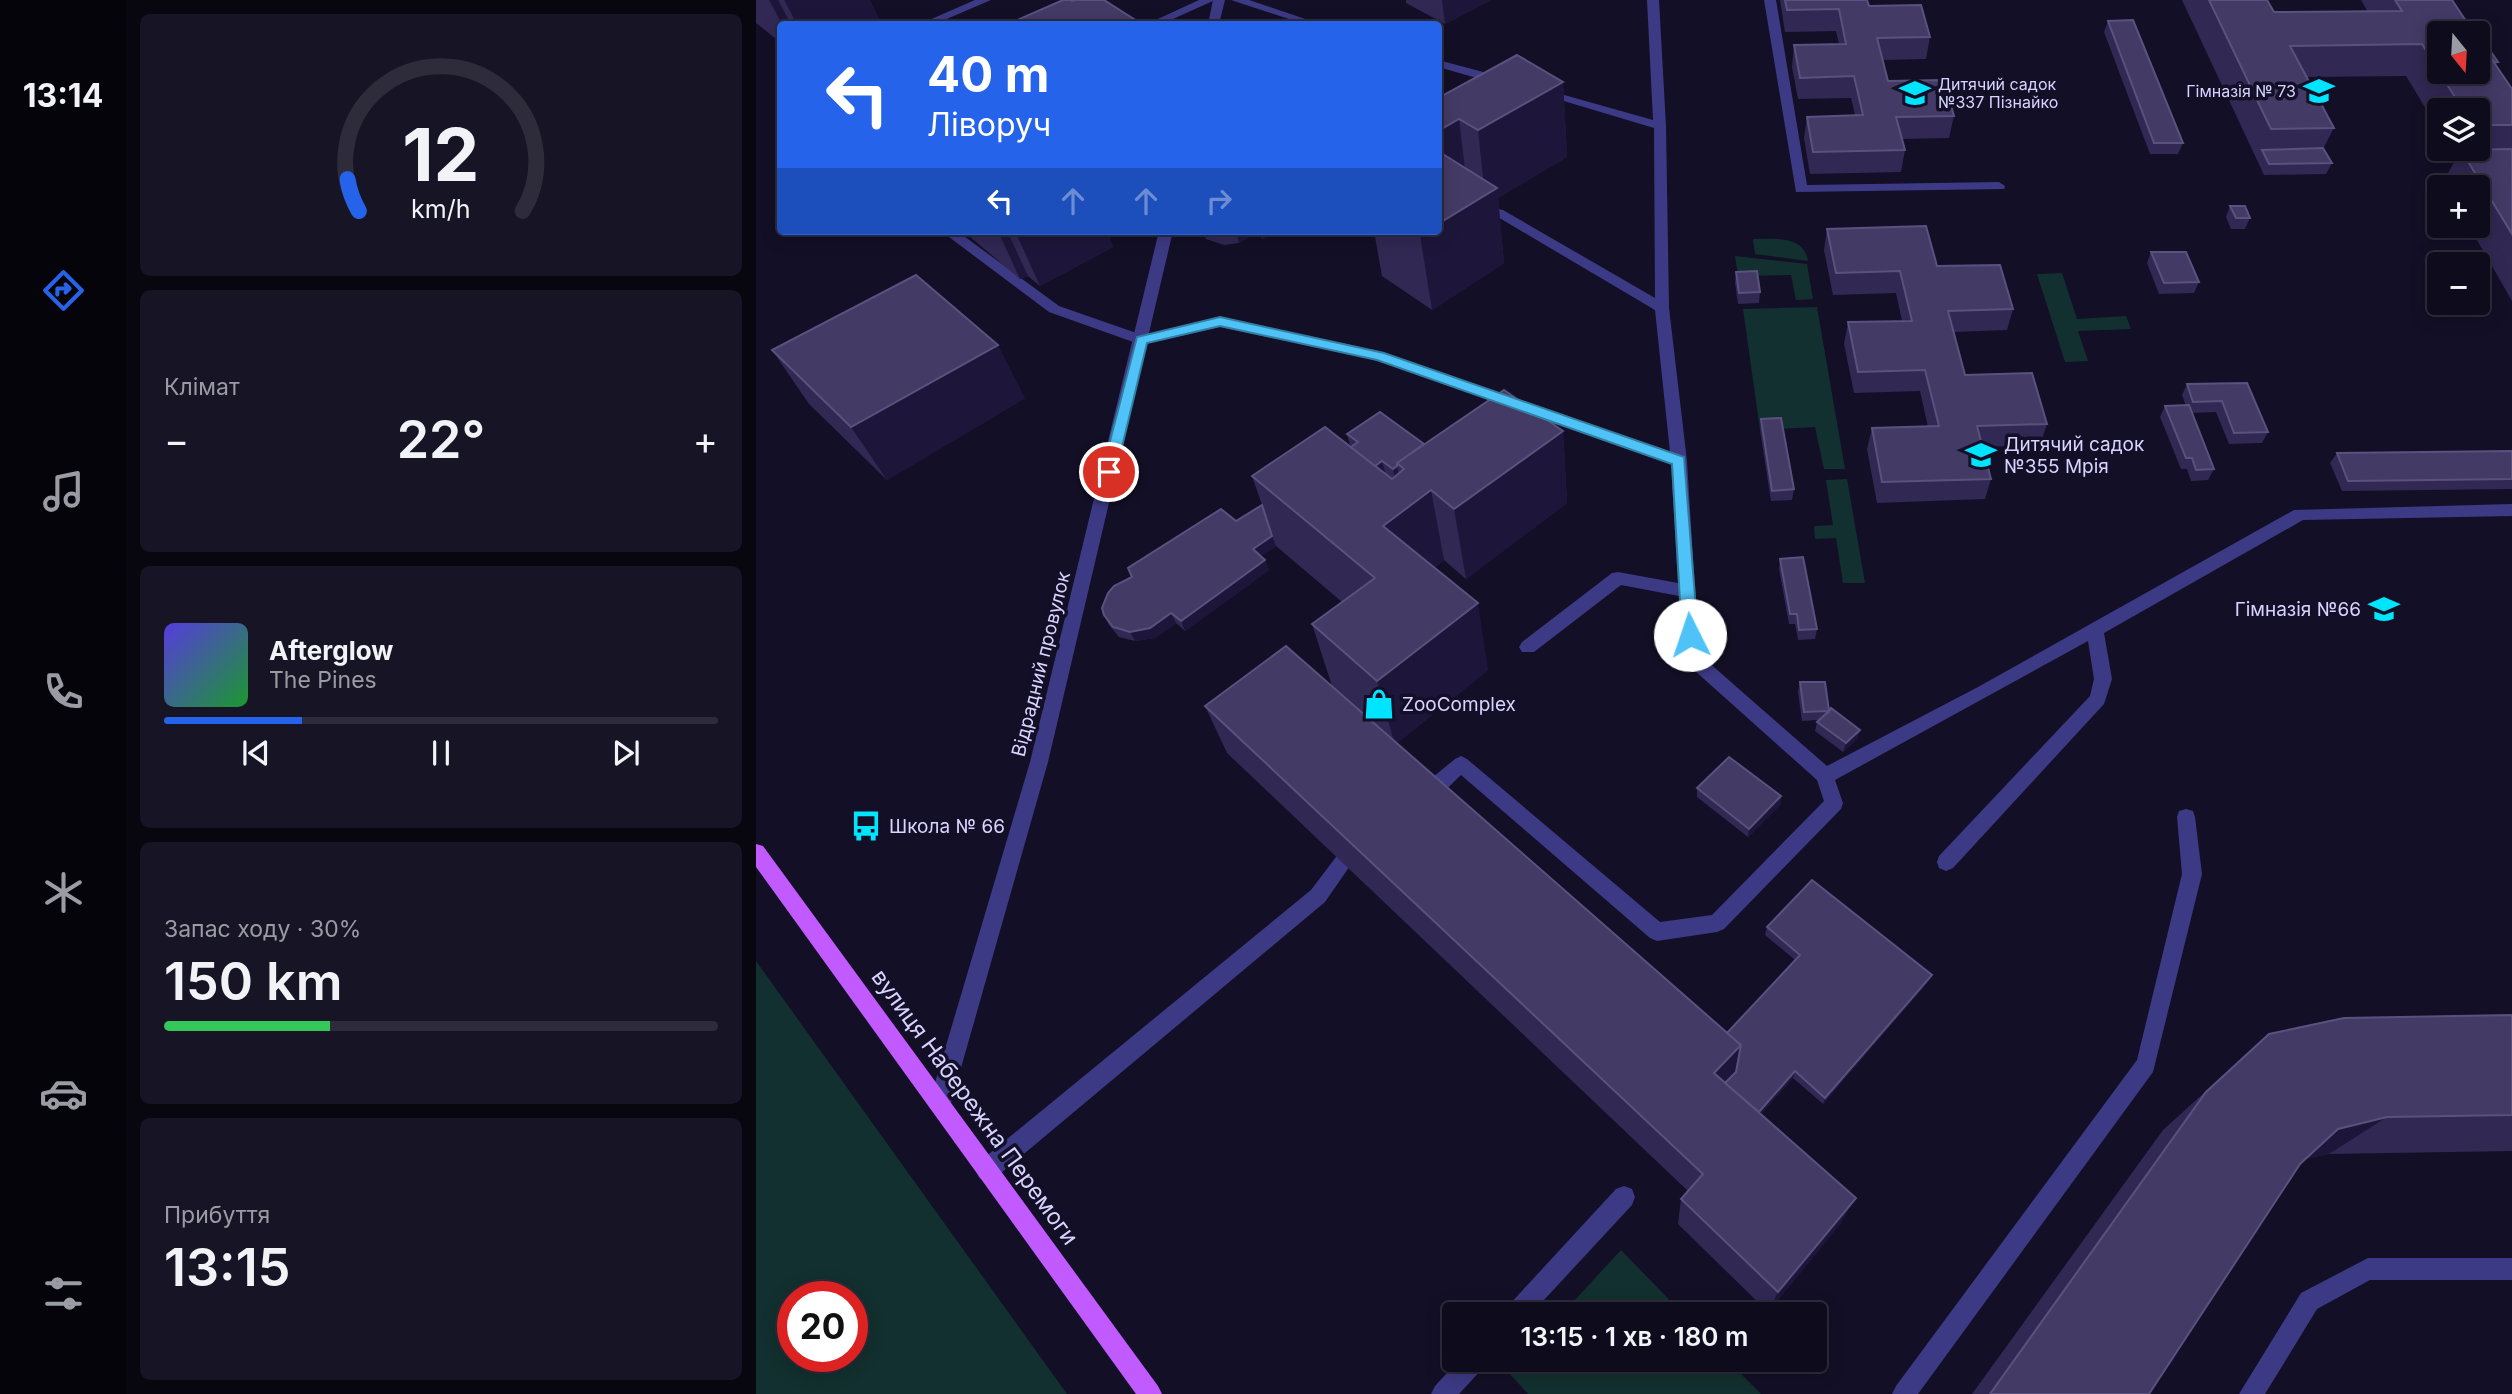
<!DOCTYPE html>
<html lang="uk">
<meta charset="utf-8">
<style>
:root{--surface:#0e0b1c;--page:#171425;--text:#f1f3f6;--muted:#9b9ba3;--line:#2e2b3b;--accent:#2563eb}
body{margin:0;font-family:Inter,sans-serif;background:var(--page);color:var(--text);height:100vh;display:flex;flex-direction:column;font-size:26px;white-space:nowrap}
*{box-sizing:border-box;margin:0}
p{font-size:23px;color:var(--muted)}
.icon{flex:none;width:38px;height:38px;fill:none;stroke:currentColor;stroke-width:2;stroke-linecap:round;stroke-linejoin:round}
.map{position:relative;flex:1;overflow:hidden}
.sheet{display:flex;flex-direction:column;gap:14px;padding:14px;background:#08060f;width:630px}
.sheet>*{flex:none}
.guide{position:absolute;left:21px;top:21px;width:665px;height:214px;border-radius:7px;box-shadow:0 4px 18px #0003,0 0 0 2px var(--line);background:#2563eb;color:#fff;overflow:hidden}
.needle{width:46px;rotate:162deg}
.controls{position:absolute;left:1671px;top:21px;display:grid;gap:14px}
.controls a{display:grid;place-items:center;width:63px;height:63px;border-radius:7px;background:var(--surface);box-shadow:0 4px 18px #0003,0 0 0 2px var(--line);font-size:35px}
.speed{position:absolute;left:21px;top:1281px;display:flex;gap:14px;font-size:35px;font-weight:700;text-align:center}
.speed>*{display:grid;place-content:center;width:91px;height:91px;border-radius:50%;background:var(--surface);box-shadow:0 4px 18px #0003,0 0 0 2px var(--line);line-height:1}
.speed .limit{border:10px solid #d22;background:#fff;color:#111}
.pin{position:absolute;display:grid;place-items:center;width:60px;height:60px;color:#fff;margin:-30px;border:4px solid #fff;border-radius:50%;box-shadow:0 2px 7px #0007}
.me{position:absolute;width:77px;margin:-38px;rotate:356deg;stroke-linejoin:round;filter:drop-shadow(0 0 5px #0008)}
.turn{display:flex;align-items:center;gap:24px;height:147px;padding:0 35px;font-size:32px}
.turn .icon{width:91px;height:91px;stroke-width:2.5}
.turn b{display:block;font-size:49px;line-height:60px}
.lanes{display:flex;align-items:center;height:66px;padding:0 35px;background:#0003;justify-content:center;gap:35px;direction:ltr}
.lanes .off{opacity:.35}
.big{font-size:52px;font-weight:600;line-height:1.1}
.sheet .tile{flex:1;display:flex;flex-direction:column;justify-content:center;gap:10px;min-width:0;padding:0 24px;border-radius:10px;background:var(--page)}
.sheet .dial{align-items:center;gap:0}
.dial svg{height:182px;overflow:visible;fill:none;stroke:var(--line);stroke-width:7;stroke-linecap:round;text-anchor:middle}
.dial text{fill:var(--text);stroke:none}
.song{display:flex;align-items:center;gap:21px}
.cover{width:84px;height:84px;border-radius:10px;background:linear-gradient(135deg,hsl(250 70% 55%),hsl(130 70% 35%))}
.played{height:7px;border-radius:4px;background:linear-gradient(90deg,var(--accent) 25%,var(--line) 25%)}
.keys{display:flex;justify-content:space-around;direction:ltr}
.heat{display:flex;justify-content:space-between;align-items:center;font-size:38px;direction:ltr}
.charge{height:10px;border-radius:5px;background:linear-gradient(90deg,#34c759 30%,var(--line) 0)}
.trip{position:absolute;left:686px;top:1302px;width:385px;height:70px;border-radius:7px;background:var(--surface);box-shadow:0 4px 18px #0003,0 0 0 2px var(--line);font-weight:600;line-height:70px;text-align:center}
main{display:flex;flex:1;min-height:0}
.tabs{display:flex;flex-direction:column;width:126px;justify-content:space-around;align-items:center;background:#06040b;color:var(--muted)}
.tabs .icon{width:49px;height:49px}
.tabs .on{color:var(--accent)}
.tabs b{font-size:32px;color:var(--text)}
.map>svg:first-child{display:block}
.green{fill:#12302f;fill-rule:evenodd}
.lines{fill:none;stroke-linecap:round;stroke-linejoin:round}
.lane{fill:#3d3a85;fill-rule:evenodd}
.street{fill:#3d3a85;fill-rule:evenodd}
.primary{fill:#c25bff;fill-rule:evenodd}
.wall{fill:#312854}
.shaded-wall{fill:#1d163a}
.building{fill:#433a66;stroke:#5a527e;stroke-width:2}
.route{fill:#4fc3f7;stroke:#337fa1;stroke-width:2}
.labels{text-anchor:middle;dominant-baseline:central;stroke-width:7;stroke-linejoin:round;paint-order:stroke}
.far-poi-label{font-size:16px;fill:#d9d4ff;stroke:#130f26;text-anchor:start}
.poi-label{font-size:19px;fill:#d9d4ff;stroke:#130f26;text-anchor:start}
.street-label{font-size:19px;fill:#d9d4ff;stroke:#130f26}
.near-street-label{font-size:23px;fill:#d9d4ff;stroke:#130f26}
</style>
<main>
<nav class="tabs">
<b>13:14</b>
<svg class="icon on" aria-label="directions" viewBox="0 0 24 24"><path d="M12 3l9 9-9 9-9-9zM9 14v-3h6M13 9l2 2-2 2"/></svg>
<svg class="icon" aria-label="music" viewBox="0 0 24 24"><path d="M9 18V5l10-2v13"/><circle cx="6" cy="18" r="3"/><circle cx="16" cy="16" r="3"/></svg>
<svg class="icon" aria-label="phone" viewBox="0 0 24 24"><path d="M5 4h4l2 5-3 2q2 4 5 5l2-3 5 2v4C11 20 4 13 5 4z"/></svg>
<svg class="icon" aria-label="climate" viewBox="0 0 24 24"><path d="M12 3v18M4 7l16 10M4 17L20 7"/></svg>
<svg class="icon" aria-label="car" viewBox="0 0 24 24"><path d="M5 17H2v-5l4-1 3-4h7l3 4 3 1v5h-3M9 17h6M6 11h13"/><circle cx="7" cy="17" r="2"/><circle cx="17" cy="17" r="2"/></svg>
<svg class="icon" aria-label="filters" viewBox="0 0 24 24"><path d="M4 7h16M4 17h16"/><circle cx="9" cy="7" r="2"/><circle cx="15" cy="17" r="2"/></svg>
</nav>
<section class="sheet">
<div class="tile dial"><svg viewBox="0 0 100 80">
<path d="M14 69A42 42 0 1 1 86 69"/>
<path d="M14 69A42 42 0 0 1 9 55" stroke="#2563eb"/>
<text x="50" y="56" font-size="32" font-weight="700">12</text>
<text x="50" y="72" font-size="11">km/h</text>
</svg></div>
<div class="tile"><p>Клімат</p>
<div class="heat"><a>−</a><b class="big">22°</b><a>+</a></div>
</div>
<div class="tile">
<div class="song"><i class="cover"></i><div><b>Afterglow</b><p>The Pines</p></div></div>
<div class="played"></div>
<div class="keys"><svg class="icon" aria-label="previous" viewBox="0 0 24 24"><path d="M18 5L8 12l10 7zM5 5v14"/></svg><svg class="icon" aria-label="pause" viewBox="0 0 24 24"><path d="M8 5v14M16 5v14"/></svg><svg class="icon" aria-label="next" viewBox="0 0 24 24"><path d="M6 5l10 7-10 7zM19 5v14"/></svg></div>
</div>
<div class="tile"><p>Запас ходу · 30%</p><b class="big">150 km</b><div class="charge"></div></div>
<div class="tile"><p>Прибуття</p><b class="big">13:15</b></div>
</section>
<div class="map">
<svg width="1756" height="1394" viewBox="0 0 1756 1394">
<rect width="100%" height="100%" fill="#130f26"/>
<g class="green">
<path d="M997,239C1018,239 1048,235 1052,261L999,254Z"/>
<polygon points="979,256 1051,264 1057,299 1040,300 1035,275 982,276"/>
<polygon points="1306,273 1321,319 1370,316 1375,329 1322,331 1332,361 1309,362 1281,274"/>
<polygon points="1061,307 1089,469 1068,469 1059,427 1004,430 987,309"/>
<polygon points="1091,479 1109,583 1087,583 1080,538 1059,539 1058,526 1077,525 1070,480"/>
<path d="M0,961L311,1394H0ZM37,1297H96V1356H37Z"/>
<polygon points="865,1250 927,1314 806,1314"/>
<polygon points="764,1360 971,1360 1005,1394 772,1394 752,1372"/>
</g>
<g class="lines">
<g class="lane">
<polygon points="219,0 235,0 179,24 164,24"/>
<polygon points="443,0 459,0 406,24 391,24"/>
<polygon points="475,0 493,0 564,24 548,24"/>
<path d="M891,0H903L910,126L913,308L931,461L943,654L1071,766L1222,687L1538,510L1756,504V516L1547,520L1348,633L1356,679L1348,704L1197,868L1190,871L1183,868L1181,862L1183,856L1334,696L1338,679L1332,641L1079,780L1087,803L1085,809L968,929L961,932L901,941L894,938L705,775C694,785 676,807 661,802L658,796L661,790L699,759L705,756L711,759L904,922L956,915L1068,801L1061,780L929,662L923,596L865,585L778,652H766L763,647L766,642L856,573L862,572L922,583L915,464L620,360L464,327L385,345L380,343L293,312L185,231H201L303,306L386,335L464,317L623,351L914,452L899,310L735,213L742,209L747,210L899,298L898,128L781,93L787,89L897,120Z"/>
<polygon points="1008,0 1020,0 1051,185 1243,182 1249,186 1248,189 1040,192"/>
<polygon points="682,60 750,78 752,81 746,85 682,67"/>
<polygon points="1430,809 1437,811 1439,817 1446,874 1397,1072 1162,1394 1136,1394 1140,1386 1381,1060 1426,874 1421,817 1423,811"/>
<polygon points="587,854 594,857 596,863 569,902 239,1178 231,1181 223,1178 220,1170 223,1162 555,890 580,857"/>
<polygon points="868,1186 876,1189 879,1197 876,1205 775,1314 749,1314 752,1306 860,1189"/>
<polygon points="1612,1258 1756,1258 1756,1280 1614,1280 1561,1309 1509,1394 1483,1394 1545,1293"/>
<polygon points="703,1360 731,1360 727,1368 703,1394 675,1394 679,1386"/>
</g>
<g class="street">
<polygon points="457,0 469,0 463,24 452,24"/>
<polygon points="403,231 417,231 292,762 195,1103 191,1110 184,1114 177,1110 173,1103 274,762"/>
</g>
<polygon class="primary" points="0,844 7,846 402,1386 406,1394 380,1394 0,867"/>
</g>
<g class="wall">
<polygon points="0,0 114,0 125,24 24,24 24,42 0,23"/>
<polygon points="650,0 735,0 689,24 650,3"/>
<polygon points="1024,0 1111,0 1113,6 1174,37 1170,59 1127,60 1132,81 1198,116 1193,138 1146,139 1149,150 1145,172 1054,174 1048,138 1051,117 1099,115 1095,98 1042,99 1036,67 1038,45 1083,44 1080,31 1029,32"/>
<polygon points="1426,0 1511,0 1518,12 1612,12 1605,0 1696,0 1716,30 1722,33 1742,62 1740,65 1756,89 1756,301 1713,226 1722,226 1722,187 1690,187 1687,182 1701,157 1699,157 1693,149 1722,149 1722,110 1684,110 1684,132 1650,76 1551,77 1578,128 1567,149 1576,163 1570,174 1508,175"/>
<polygon points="1352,21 1427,143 1422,154 1394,154 1348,32"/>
<polygon points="807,82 811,157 742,198 748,263 676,310 626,276 618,231 682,231 682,98"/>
<polygon points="1474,206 1494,218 1489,229 1475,229 1470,217"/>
<polygon points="1071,229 1181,266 1257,309 1251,330 1198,332 1209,375 1291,424 1284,445 1227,447 1235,479 1229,499 1121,503 1111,449 1116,428 1172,427 1164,391 1098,393 1088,344 1092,322 1146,321 1140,293 1077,295 1068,250"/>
<polygon points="207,231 351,231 357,247 284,286 272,276 264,279"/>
<polygon points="445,231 520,231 507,239 500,233 483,243 468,245 450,239"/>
<polygon points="1395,252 1443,282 1438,293 1403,294 1391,263"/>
<polygon points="980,272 1004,292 1003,303 982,304 979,283"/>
<polygon points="16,350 269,398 131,480 53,404"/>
<polygon points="1491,383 1512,432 1506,443 1473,444 1460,412 1436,413 1458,469 1452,480 1435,481 1431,469 1425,469 1404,417 1409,406 1430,406 1426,395 1431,384"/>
<polygon points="1005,419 1038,489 1036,500 1015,501 1004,430"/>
<polygon points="807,431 811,503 710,579 688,560 678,568 732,670 641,743 971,1033 1039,960 1009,935 1011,927 1172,982 1067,1104 1037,1078 1005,1114 1085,1223 1012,1312 922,1224 925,1199 932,1191 471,753 449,706 576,686 556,624 586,602 520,546 505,556 509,560 513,570 429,631 420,623 399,638 379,641 363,637 353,625 348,615 480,521 506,505 496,476 595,447 596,446 594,445 591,434 668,444"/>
<polygon points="1756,451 1756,489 1586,491 1574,463 1581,453"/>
<polygon points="1024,559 1061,629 1059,639 1042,640 1039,624 1033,624 1023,569"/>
<polygon points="1044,682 1073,711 1104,730 1101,739 1087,752 1059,731 1061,722 1062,720 1046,721 1042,692"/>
<polygon points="941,788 1025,796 1024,805 992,837 941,797"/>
<polygon points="1756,1015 1756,1151 1573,1154 1549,1159 1544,1164 1393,1394 1216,1394 1407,1130 1513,1034"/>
</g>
<g class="shaded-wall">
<polygon points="13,0 22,0 35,24 26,24"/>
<polygon points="28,0 114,0 125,24 41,24"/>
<polygon points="686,0 735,0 689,24"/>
<polygon points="807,82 811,157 742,198 748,263 676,310 664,235 671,231 682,231 682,224 729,196 722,130"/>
<polygon points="703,119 712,194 682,212 682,131"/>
<polygon points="242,231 251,231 272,276 264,279"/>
<polygon points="259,231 351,231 357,247 284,286"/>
<polygon points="482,231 499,231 500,233 483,243 480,232"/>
<polygon points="505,231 520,231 507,239"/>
<polygon points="242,345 269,398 131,480 95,427"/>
<polygon points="807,431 811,503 710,579 698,509"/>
<polygon points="626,461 629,472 553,523 545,516"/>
<polygon points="641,466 643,477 639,480 637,469"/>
<polygon points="675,490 688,560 643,595 627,526"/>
<polygon points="516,536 520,546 501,559 497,549"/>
<polygon points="509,560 513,570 429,631 425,621"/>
<polygon points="722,603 732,670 639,745 621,681"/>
<polygon points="415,613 420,623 399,638 379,641 374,632"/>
<polygon points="1104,730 1101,739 1087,752 1090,743"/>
<polygon points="1025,796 1024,805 992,837 993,829"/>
<polygon points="1176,975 1172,982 1067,1104 1069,1098"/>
<polygon points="985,1045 979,1078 957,1101 958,1073"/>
<polygon points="1039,1071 1037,1078 986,1136 988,1130"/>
<polygon points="1631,1117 1573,1154 1528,1164 1582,1129"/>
<polygon points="1100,1198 1085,1223 1012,1312 1022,1292"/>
</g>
<g class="building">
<polygon points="307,0 315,0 316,1 319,0 348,0 381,21 374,24 252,24"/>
<polygon points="1029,0 1111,0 1113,6 1165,5 1174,37 1121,38 1132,81 1188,80 1198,116 1140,117 1149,150 1057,152 1051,117 1107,115 1098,76 1044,78 1038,45 1090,44 1083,9 1031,10"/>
<polygon points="1453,0 1511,0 1518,12 1646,11 1639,0 1696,0 1718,33 1684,33 1684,72 1722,72 1722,39 1756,89 1756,125 1722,125 1722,110 1707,110 1666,44 1534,46 1578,128 1515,129"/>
<polygon points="1377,20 1427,143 1398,143 1352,21"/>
<polygon points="1722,33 1742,62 1738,62 1722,39"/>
<polygon points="761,55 807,82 722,130 703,119 682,131 682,98"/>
<polygon points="1567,148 1576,163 1513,164 1506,150"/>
<polygon points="1756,149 1756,234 1705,150"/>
<polygon points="682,151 741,188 682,224"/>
<polygon points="1474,206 1489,206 1494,218 1480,218"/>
<polygon points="1170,226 1181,266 1244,265 1257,309 1192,311 1209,375 1276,373 1291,424 1221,426 1235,479 1126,482 1116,428 1183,426 1169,370 1102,372 1092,322 1156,321 1144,271 1080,273 1071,229"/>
<polygon points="456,231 482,231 480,232 465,234"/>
<polygon points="658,231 671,231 664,235"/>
<polygon points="1395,252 1430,252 1443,282 1408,283"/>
<polygon points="1001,271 1004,292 983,293 980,272"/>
<polygon points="160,275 242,345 95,427 16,350"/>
<polygon points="1491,383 1512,432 1478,433 1466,401 1437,402 1431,384"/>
<polygon points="748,390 807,431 698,509 675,490 627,526 722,603 621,681 556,624 619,578 496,476 569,427 636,479 648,469 641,463"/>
<polygon points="1433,405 1458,469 1440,470 1436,458 1430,458 1409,406"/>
<polygon points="624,412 668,444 641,463 641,466 637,469 626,461 619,466 595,447 602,442 591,434"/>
<polygon points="1025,418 1038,489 1016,491 1005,419"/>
<polygon points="1756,451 1756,479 1592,481 1581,453"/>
<polygon points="506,505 516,536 497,549 509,560 425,621 415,613 394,628 374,632 357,627 348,615 346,608 352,593 358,586 376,577 372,568 465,509 480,521"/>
<polygon points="1047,557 1061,629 1043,630 1041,614 1034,614 1024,559"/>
<polygon points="530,646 985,1045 958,1073 1100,1198 1022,1292 925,1199 947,1174 449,706"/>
<polygon points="1044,682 1069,682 1073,711 1075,708 1104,730 1090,743 1061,722 1073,711 1048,712"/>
<polygon points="973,757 1025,796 993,829 941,788"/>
<polygon points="1056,880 1176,975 1069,1098 1039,1071 1003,1112 969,1083 980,1072 985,1045 971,1033 1044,955 1011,927"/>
<polygon points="1756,1015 1756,1115 1631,1117 1582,1129 1544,1164 1393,1394 1234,1394 1450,1092 1513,1034 1588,1018"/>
</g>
<polygon class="route" points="464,317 628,353 928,457 942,635 939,640 934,641 926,635 916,464 621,360 464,326 391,343 360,472 358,476 348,476 346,472 381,337"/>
<defs>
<g id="school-bare" transform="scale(2.415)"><path d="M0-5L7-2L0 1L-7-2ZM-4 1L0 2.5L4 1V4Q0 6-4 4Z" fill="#00e5ff" stroke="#130f26" stroke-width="2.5" paint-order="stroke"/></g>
<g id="shop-bare" transform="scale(2.415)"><path d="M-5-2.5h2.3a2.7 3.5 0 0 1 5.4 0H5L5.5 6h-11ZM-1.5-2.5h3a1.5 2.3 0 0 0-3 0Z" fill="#00e5ff" stroke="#130f26" stroke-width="2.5" paint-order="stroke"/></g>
<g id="bus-bare" transform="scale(2.415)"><path d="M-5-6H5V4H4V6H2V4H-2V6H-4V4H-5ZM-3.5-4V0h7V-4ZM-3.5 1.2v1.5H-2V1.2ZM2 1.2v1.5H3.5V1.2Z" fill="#00e5ff" stroke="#130f26" stroke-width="2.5" paint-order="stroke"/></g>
</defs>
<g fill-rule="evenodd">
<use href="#school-bare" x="1563" y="91"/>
<use href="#school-bare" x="1159" y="93"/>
<use href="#school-bare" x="1225" y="455"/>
<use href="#school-bare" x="1628" y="609"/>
<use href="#shop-bare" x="623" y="704"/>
<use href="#bus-bare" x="110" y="826"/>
</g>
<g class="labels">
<g class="far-poi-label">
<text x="1182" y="84">Дитячий садок<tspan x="1182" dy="18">№337 Пізнайко</tspan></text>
<text x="1540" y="91" text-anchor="end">Гімназія № 73</text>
</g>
<g class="poi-label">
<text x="1248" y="444">Дитячий садок<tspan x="1248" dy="22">№355 Мрія</tspan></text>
<text x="1605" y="609" text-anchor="end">Гімназія №66</text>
<text x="646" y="704">ZooComplex</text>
<text x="133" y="826">Школа № 66</text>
</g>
<g class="street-label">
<text transform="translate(285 664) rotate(-76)">Відрадний провулок</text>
</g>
<g class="near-street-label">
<text transform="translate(219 1107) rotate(54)">вулиця Набережна Перемоги</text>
</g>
</g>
</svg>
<div class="controls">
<a><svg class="needle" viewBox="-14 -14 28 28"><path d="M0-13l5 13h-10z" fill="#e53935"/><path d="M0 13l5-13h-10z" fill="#9b9ba3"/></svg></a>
<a><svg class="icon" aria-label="layers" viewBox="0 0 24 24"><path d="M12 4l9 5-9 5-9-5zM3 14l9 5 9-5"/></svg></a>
<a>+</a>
<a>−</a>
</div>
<div class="speed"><div class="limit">20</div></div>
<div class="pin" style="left:353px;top:472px;background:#d93025"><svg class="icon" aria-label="arrive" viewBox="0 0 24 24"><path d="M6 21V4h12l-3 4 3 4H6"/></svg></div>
<svg class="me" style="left:934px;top:635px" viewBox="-20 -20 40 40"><circle r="19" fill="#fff"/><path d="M0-13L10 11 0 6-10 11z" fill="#4fc3f7"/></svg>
<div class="trip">13:15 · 1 хв · 180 m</div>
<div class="guide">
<div class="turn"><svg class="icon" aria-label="left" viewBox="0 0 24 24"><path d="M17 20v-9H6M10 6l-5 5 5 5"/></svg><div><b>40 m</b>Ліворуч</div></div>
<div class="lanes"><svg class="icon" aria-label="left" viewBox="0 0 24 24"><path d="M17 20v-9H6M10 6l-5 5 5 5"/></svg><svg class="icon off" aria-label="ahead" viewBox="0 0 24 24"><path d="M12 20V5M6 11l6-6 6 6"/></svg><svg class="icon off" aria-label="ahead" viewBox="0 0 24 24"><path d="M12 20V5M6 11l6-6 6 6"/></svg><svg class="icon off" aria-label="right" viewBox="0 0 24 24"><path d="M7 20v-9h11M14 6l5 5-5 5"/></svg></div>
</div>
</div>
</main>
